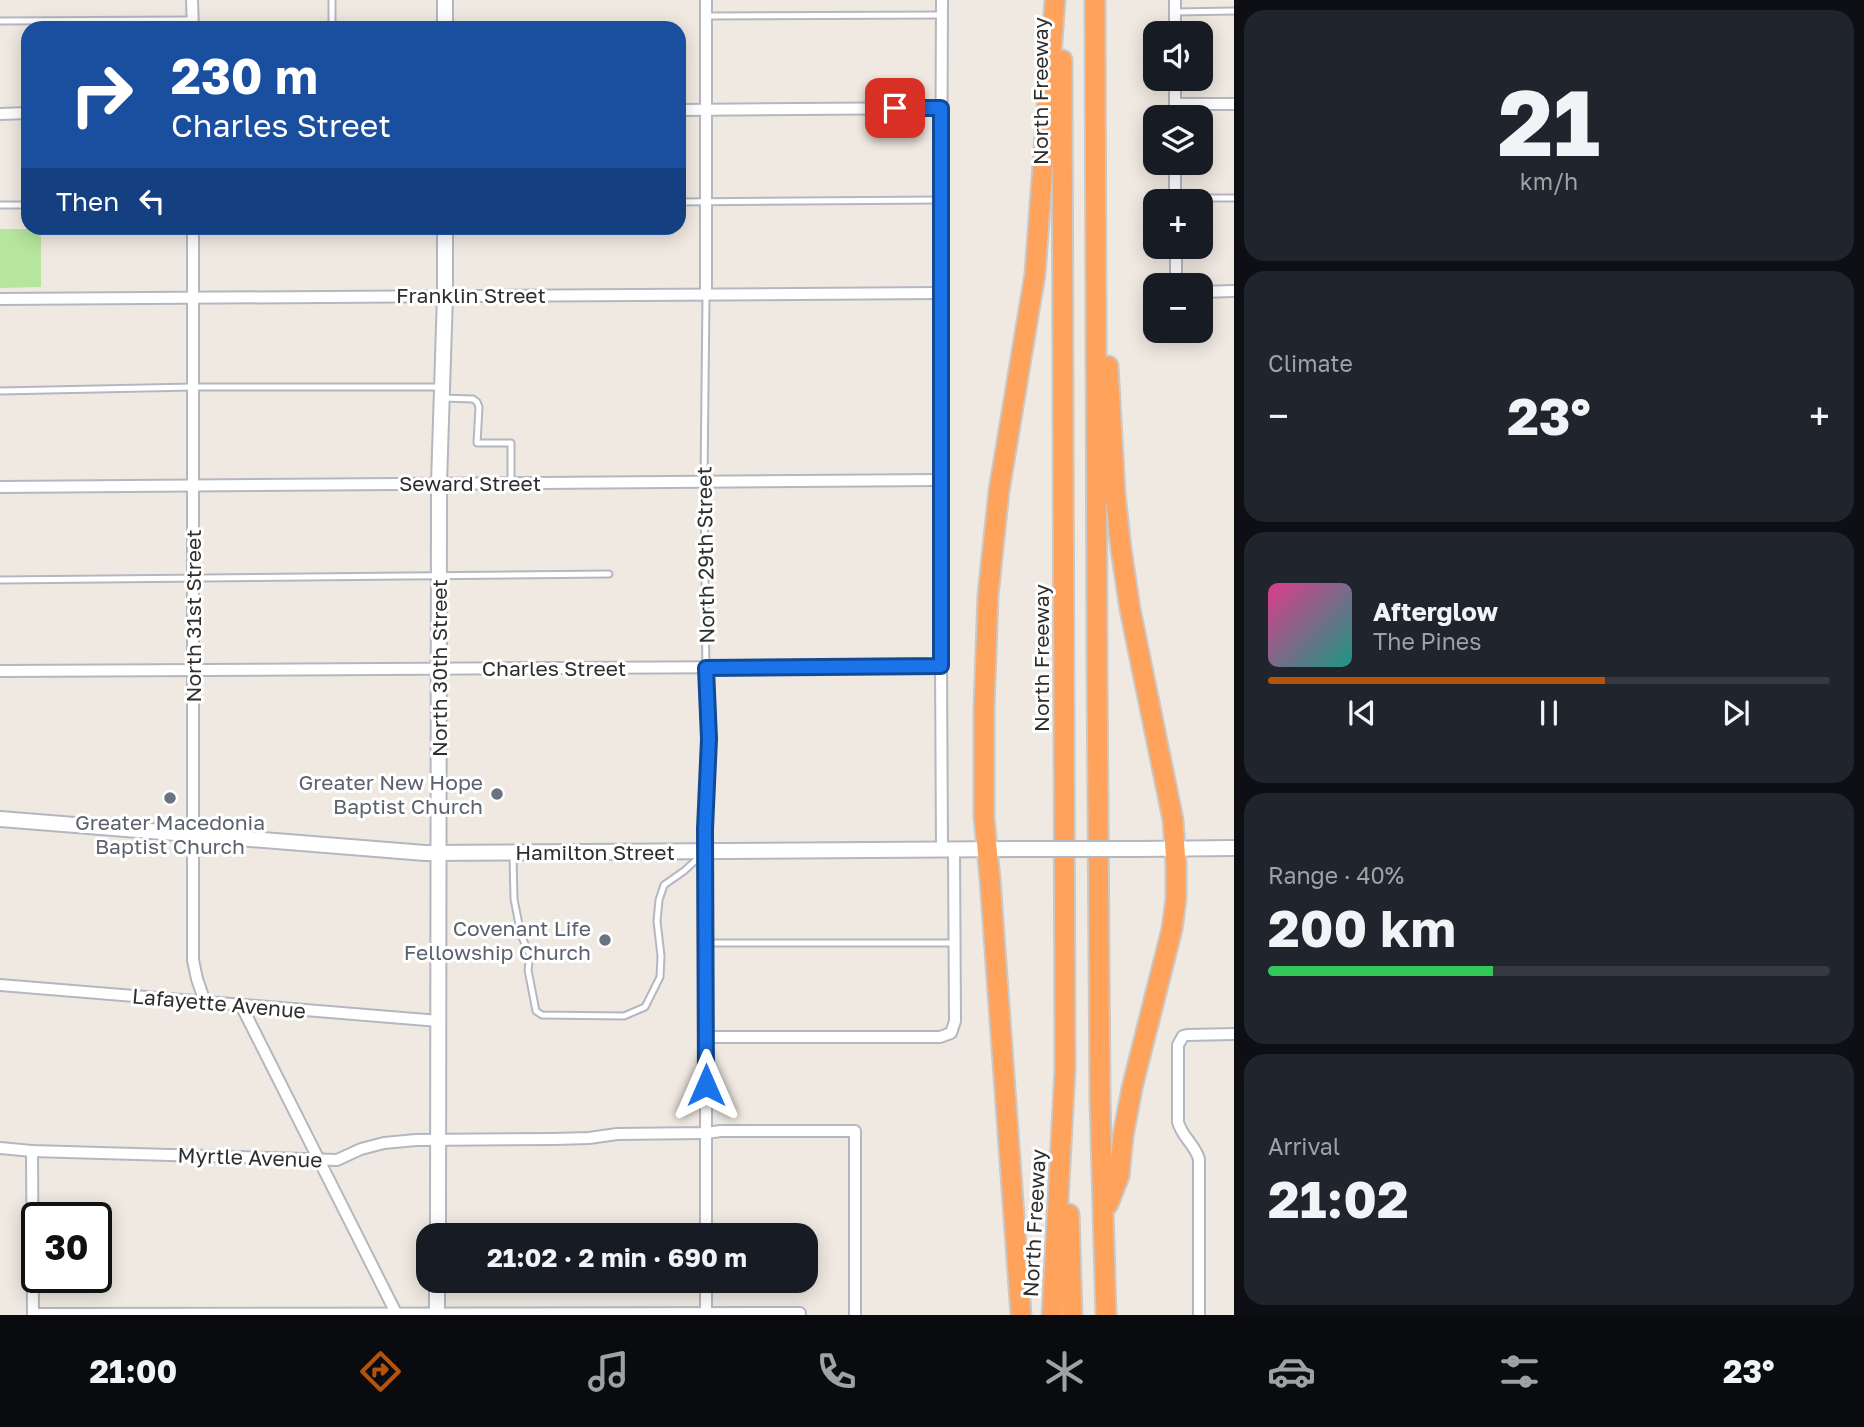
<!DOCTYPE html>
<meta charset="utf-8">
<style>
:root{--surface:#171b24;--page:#20242c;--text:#f1f3f6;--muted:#9ea1a6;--line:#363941;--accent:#b45309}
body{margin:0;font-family:"Golos Text",sans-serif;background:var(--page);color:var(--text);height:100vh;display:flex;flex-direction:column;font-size:26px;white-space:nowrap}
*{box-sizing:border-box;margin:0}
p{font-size:23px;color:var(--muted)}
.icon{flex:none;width:38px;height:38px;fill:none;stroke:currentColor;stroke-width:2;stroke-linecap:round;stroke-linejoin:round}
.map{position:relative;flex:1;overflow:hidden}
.sheet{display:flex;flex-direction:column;gap:10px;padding:10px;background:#0d0f14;width:630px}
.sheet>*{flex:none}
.hud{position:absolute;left:21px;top:21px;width:665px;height:214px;border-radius:21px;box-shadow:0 4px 18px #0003;background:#1a4fa0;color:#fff;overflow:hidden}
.fabs{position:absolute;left:1143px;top:21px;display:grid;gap:14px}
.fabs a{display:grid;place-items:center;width:70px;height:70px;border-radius:14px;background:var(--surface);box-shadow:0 4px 18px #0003;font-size:35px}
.speed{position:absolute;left:21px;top:1202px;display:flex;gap:14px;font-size:35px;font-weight:700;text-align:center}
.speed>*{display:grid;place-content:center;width:91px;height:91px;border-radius:50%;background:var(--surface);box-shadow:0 4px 18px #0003;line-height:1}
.speed .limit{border:4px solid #111;border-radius:10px;background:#fff;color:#111}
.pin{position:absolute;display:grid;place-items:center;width:60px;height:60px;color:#fff;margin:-30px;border-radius:14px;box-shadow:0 4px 10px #0006}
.me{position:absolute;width:77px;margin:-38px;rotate:0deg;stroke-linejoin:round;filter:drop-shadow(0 0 5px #0008)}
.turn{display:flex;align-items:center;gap:24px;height:147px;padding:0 35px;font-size:32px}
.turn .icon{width:91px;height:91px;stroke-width:2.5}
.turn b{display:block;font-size:49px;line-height:60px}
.then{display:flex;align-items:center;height:66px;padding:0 35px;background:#0003;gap:14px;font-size:26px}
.big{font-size:52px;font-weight:700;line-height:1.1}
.sheet .card{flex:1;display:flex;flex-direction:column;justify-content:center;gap:10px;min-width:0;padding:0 24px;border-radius:21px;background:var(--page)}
.sheet .dial{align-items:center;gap:0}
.dial b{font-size:91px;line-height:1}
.song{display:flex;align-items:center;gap:21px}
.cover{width:84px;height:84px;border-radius:10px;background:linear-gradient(135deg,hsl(330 70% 55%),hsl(170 70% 35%))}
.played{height:7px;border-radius:4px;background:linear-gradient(90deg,var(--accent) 60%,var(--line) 60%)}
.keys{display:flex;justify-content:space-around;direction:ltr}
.heat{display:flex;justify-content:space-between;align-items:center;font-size:38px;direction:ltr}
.charge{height:10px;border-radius:5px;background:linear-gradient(90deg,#34c759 40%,var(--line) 0)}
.trip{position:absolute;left:416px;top:1223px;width:402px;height:70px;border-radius:21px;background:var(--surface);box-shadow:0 4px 18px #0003;font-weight:700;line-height:70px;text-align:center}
.menu{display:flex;height:112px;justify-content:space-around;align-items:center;background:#090b0e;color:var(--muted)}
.menu .icon{width:49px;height:49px}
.menu .current{color:var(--accent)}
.menu b{font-size:32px;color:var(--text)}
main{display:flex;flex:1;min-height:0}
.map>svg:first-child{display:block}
.green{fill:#b6e59e}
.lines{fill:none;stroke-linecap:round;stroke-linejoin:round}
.service-casing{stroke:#b4b7c1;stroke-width:9}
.minor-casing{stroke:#b4b7c1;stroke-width:14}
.secondary-casing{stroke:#b4b7c1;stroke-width:18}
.motorway-casing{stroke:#c9c9c9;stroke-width:23}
.service{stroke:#fff;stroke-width:5}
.minor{stroke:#fff;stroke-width:10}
.secondary{stroke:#fff;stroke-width:14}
.motorway{stroke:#ffa35c;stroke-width:19}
.secondary-bridge-casing{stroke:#b4b7c1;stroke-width:18;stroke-linecap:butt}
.secondary-bridge{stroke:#fff;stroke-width:14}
.route-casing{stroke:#114b97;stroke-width:18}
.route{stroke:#1a73e8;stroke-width:12}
.worship-dot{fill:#6b7280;stroke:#fff;stroke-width:2.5}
.labels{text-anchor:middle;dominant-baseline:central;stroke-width:6;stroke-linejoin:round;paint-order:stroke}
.street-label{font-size:21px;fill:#2e2e2e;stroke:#fff}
.worship-label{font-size:21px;fill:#5b616d;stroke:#fff;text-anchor:end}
</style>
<main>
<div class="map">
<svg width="1234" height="1315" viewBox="0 0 1234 1315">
<rect width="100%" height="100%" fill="#efe9e1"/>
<polygon class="green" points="0,229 41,229 41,287 0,288"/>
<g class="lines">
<g class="service-casing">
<g id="service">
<polyline points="332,0 332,28"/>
<polyline points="1175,12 1234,11"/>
<polyline points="707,16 942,15"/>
<polyline points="0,21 193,20"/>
<polyline points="1175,198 1234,198"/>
<polyline points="679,202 941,200"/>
<polyline points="0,205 28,205"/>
<polyline points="0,391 193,387 441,387"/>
<polyline points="442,398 473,399 477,402 479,407 477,443 511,443 511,482"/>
<polyline points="0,580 609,574"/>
<polyline points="513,855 514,899 521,935 530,955 528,970 536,1011 542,1015 624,1016 645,1007 660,977 661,956 657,921 659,900 664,885 684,871 706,851 705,812 709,739 706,677 704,482 706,295"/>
<polyline points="706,943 955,943"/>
</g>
</g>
<g class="minor-casing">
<g id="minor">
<polyline points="192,0 193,28"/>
<polyline points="706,0 706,295"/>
<polyline points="1175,0 1175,33"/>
<polyline points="1175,79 1175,117"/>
<polyline points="1175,104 1234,104"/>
<polyline points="679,110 941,108"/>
<polyline points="0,114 28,113"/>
<polyline points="1175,201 1175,163"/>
<polyline points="193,228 193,960 197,979 205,1002"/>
<polyline points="1176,247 1176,275 1180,285"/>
<polyline points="1200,292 1234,291"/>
<polyline points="0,299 941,293"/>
<polyline points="0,487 940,480"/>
<polyline points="0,671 941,666"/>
<polyline points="942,849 940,480 942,0"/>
<polyline points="706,851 706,1236"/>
<polyline points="0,985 439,1021"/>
<polyline points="241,1005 397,1315"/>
<polyline points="706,1037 940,1037 951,1033 955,1021 954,849"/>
<polyline points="0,1148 32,1151 337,1160 361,1149 384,1143 416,1140 554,1139 589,1138 617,1134 706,1133 721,1131 855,1131 855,1315"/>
<polyline points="32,1151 33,1315"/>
<polyline points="33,1314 800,1313"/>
<polyline points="706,1315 706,1281"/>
<path d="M1199,1315V1159C1195,1145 1182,1137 1178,1122V1045L1183,1036L1187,1035L1234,1034"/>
</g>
</g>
<g class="secondary-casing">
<g id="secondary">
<polyline points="445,0 445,28"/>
<polyline points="0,819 425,853 1016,849"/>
<polyline points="1138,849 1234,848"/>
<polyline points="438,1236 439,483 445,295 445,228"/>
<polyline points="437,1315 437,1281"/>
</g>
</g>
<g class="motorway-casing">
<g id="motorway">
<polyline points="1095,0 1097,663 1100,1101 1106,1315"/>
<polyline points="1108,366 1115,494 1121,549 1130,609 1173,820 1176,864 1176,899 1172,929 1132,1088 1123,1136 1119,1176 1108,1204"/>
<polyline points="1069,1214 1072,1315"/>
<polyline points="1021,1315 990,879 984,817 984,709 988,595 999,491 1035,274 1055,0"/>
<polyline points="1052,1315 1065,1069 1062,60"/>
</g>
</g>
<use href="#service" class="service"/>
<use href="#minor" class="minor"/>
<use href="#secondary" class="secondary"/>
<use href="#motorway" class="motorway"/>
<g class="secondary-bridge-casing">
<polyline id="secondary-bridge" points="1016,849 1138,849"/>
</g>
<use href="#secondary-bridge" class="secondary-bridge"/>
</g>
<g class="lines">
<g class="route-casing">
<polyline id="route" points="706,1085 705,829 709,739 706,668 941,666 941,108 895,108"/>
</g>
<use href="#route" class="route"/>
</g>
<g class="worship-dot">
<circle cx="497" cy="794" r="7"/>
<circle cx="170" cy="798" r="7"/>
<circle cx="605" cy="940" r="7"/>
</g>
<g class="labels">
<g class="street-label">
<text transform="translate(1040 91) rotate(-90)">North Freeway</text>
<text x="471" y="295">Franklin Street</text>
<text x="470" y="483">Seward Street</text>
<text transform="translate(705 555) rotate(-91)">North 29th Street</text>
<text transform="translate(193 616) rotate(-90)">North 31st Street</text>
<text transform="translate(1041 658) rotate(-90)">North Freeway</text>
<text transform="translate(439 668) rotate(-90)">North 30th Street</text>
<text x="554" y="668">Charles Street</text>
<text x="595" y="852">Hamilton Street</text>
<text transform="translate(219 1003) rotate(5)">Lafayette Avenue</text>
<text transform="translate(250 1157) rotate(2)">Myrtle Avenue</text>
<text transform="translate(1034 1223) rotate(-87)">North Freeway</text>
</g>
<g class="worship-label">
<text x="483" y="782">Greater New Hope<tspan x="483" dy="24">Baptist Church</tspan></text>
<text x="170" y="822" text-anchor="middle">Greater Macedonia<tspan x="170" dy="24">Baptist Church</tspan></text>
<text x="591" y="928">Covenant Life<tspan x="591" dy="24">Fellowship Church</tspan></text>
</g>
</g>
</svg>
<div class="fabs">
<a><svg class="icon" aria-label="sound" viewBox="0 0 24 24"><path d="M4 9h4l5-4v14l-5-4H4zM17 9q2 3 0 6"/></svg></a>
<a><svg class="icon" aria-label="layers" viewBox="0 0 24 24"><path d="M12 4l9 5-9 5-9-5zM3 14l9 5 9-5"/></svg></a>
<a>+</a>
<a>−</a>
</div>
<div class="speed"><div class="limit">30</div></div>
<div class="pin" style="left:895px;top:108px;background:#d93025"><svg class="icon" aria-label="arrive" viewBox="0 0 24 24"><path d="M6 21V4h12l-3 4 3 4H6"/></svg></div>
<svg class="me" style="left:706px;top:1085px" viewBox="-20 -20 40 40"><path d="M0-17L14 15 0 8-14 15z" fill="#1a73e8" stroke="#fff" stroke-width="4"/></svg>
<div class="trip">21:02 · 2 min · 690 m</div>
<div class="hud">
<div class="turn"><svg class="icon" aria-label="right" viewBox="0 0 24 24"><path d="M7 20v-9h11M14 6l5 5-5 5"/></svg><div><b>230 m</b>Charles Street</div></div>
<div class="then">Then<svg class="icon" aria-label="left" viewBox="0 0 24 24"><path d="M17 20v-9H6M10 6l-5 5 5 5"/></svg></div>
</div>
</div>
<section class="sheet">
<div class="card dial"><b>21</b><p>km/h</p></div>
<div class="card"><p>Climate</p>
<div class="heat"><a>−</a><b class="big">23°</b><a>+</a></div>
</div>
<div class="card">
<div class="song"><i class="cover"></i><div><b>Afterglow</b><p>The Pines</p></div></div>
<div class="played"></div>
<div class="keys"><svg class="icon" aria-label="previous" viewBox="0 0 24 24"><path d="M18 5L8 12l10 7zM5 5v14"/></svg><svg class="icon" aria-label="pause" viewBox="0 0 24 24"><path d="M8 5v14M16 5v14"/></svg><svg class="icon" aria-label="next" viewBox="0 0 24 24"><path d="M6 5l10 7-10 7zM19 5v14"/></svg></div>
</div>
<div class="card"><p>Range · 40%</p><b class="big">200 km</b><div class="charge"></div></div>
<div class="card"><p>Arrival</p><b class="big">21:02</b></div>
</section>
</main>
<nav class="menu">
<b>21:00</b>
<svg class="icon current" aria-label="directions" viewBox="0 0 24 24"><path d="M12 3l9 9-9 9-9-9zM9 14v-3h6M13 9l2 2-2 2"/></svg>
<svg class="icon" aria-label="music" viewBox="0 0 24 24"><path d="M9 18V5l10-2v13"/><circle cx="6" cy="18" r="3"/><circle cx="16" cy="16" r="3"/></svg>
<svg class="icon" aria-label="phone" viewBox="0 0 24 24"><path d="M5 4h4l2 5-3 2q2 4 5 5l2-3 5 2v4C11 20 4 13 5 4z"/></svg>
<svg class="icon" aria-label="climate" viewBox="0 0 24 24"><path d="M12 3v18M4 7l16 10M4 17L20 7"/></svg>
<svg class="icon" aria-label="car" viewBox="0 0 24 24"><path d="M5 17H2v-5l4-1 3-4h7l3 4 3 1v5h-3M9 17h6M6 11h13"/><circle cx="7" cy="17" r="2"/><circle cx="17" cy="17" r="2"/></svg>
<svg class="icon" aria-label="filters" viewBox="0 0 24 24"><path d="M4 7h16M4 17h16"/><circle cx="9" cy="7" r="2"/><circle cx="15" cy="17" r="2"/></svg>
<b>23°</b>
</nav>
